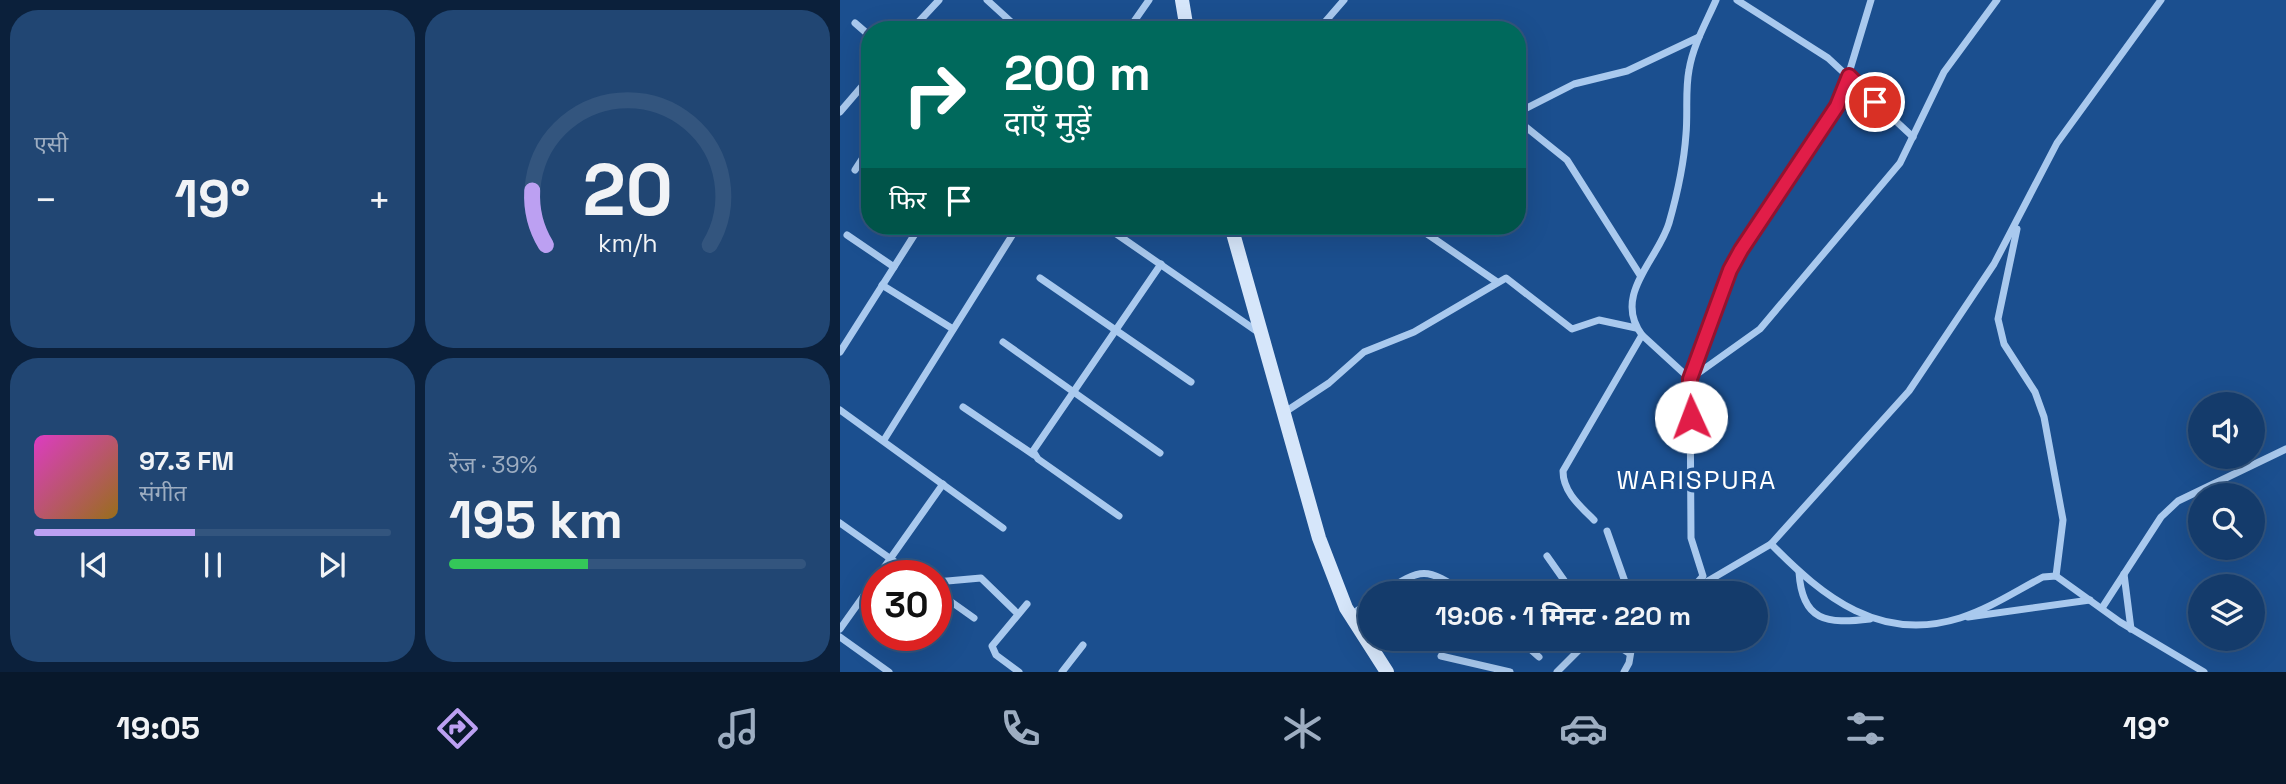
<!DOCTYPE html>
<html lang="hi">
<meta charset="utf-8">
<style>
:root{--surface:#143b6b;--page:#214673;--text:#f1f3f6;--muted:#9dadc1;--line:#33557e;--accent:#bca0f2}
body{margin:0;font-family:"Space Grotesk","Noto Sans Devanagari",sans-serif;background:var(--page);color:var(--text);height:100vh;display:flex;flex-direction:column;font-size:26px;white-space:nowrap}
*{box-sizing:border-box;margin:0}
p{font-size:23px;color:var(--muted)}
.icon{flex:none;width:38px;height:38px;fill:none;stroke:currentColor;stroke-width:2;stroke-linecap:round;stroke-linejoin:round}
.map{position:relative;flex:1;overflow:hidden}
.panel{display:flex;flex-direction:column;gap:10px;padding:10px;background:#0b203b;width:840px}
.panel>*{flex:none}
.banner{position:absolute;left:21px;top:21px;width:665px;height:214px;border-radius:28px;box-shadow:0 7px 28px #0002,0 0 0 2px var(--line);background:#00695c;color:#fff;overflow:hidden}
.tools{position:absolute;left:1348px;top:392px;display:grid;gap:14px}
.tools a{display:grid;place-items:center;width:77px;height:77px;border-radius:50%;background:var(--surface);box-shadow:0 7px 28px #0002,0 0 0 2px var(--line);font-size:35px}
.speed{position:absolute;left:21px;top:560px;display:flex;gap:14px;font-size:35px;font-weight:700;text-align:center}
.speed>*{display:grid;place-content:center;width:91px;height:91px;border-radius:50%;background:var(--surface);box-shadow:0 7px 28px #0002,0 0 0 2px var(--line);line-height:1}
.speed .limit{border:10px solid #d22;background:#fff;color:#111}
.pin{position:absolute;display:grid;place-items:center;width:60px;height:60px;color:#fff;margin:-30px;border:4px solid #fff;border-radius:50%;box-shadow:0 2px 7px #0007}
.me{position:absolute;width:77px;margin:-38px;rotate:358deg;stroke-linejoin:round;filter:drop-shadow(0 0 5px #0008)}
.turn{display:flex;align-items:center;gap:24px;height:147px;padding:0 28px;font-size:32px}
.turn .icon{width:91px;height:91px;stroke-width:2.5}
.turn b{display:block;font-size:49px;line-height:60px}
.then{display:flex;align-items:center;height:66px;padding:0 28px;background:#0003;gap:14px;font-size:26px}
.big{font-size:52px;font-weight:700;line-height:1.1}
.panel .tile{flex:1;display:flex;flex-direction:column;justify-content:center;gap:10px;min-width:0;padding:0 24px;border-radius:28px;background:var(--page)}
.panel .dial{align-items:center;gap:0}
.dial svg{height:182px;overflow:visible;fill:none;stroke:var(--line);stroke-width:7;stroke-linecap:round;text-anchor:middle}
.dial text{fill:var(--text);stroke:none}
.song{display:flex;align-items:center;gap:21px}
.cover{width:84px;height:84px;border-radius:10px;background:linear-gradient(135deg,hsl(310 70% 55%),hsl(40 70% 35%))}
.played{height:7px;border-radius:4px;background:linear-gradient(90deg,var(--accent) 45%,var(--line) 45%)}
.keys{display:flex;justify-content:space-around;direction:ltr}
.heat{display:flex;justify-content:space-between;align-items:center;font-size:38px;direction:ltr}
.charge{height:10px;border-radius:5px;background:linear-gradient(90deg,#34c759 39%,var(--line) 0)}
.panel .tiles{flex:1;display:grid;gap:10px;grid-template-columns:repeat(2,1fr)}
.trip{position:absolute;left:518px;top:581px;width:410px;height:70px;border-radius:35px;background:var(--surface);box-shadow:0 7px 28px #0002,0 0 0 2px var(--line);font-weight:700;line-height:70px;text-align:center}
.dock{display:flex;height:112px;justify-content:space-around;align-items:center;background:#08182b;color:var(--muted)}
.dock .icon{width:49px;height:49px}
.dock .active{color:var(--accent)}
.dock b{font-size:32px;color:var(--text)}
main{display:flex;flex:1;min-height:0}
.map>svg:first-child{display:block}
.lines{fill:none;stroke-linecap:round;stroke-linejoin:round}
.street{stroke:#a9c9ee;stroke-width:7}
.secondary{stroke:#d6e6fa;stroke-width:14}
.route-casing{stroke:#92132f;stroke-width:18}
.route{stroke:#e11d48;stroke-width:12}
.labels{text-anchor:middle;dominant-baseline:central;stroke-width:7;stroke-linejoin:round;paint-order:stroke}
.quarter-label{font-size:26px;letter-spacing:2px;fill:#fff;stroke:#1b4f8f}
</style>
<main>
<section class="panel">
<div class="tiles">
<div class="tile"><p>एसी</p>
<div class="heat"><a>−</a><b class="big">19°</b><a>+</a></div>
</div>
<div class="tile dial"><svg viewBox="0 0 100 80">
<path d="M14 69A42 42 0 1 1 86 69"/>
<path d="M14 69A42 42 0 0 1 8 45" stroke="#bca0f2"/>
<text x="50" y="56" font-size="32" font-weight="700">20</text>
<text x="50" y="72" font-size="11">km/h</text>
</svg></div>
<div class="tile">
<div class="song"><i class="cover"></i><div><b>97.3 FM</b><p>संगीत</p></div></div>
<div class="played"></div>
<div class="keys"><svg class="icon" aria-label="previous" viewBox="0 0 24 24"><path d="M18 5L8 12l10 7zM5 5v14"/></svg><svg class="icon" aria-label="pause" viewBox="0 0 24 24"><path d="M8 5v14M16 5v14"/></svg><svg class="icon" aria-label="next" viewBox="0 0 24 24"><path d="M6 5l10 7-10 7zM19 5v14"/></svg></div>
</div>
<div class="tile"><p>रेंज · 39%</p><b class="big">195 km</b><div class="charge"></div></div>
</div>
</section>
<div class="map">
<svg width="1446" height="672" viewBox="0 0 1446 672">
<rect width="100%" height="100%" fill="#1b4f8f"/>
<g class="lines">
<g class="street">
<polyline points="147,0 180,30"/>
<path d="M876,0C866,23 853,45 849,70C845,91 848,112 846,134C844,163 837,195 829,223C818,260 772,295 802,335L850,379L920,329L1060,163L1104,72L1157,0"/>
<polyline points="897,0 988,58 1073,137"/>
<polyline points="15,23 30,36"/>
<polyline points="71,30 99,0"/>
<polyline points="288,30 309,0"/>
<polyline points="478,30 504,0"/>
<polyline points="0,112 30,77"/>
<polyline points="677,113 734,84 787,71 859,37"/>
<polyline points="677,120 727,160 800,275"/>
<polyline points="15,170 30,147"/>
<polyline points="265,226 418,332"/>
<polyline points="580,229 657,282"/>
<polyline points="1177,229 1158,319 1164,344 1195,392 1204,417 1223,520 1216,576"/>
<polyline points="7,235 54,267"/>
<polyline points="200,278 351,382"/>
<polyline points="42,285 113,329"/>
<polyline points="163,342 320,453"/>
<polyline points="0,352 80,226"/>
<polyline points="123,407 194,455"/>
<polyline points="0,410 163,528"/>
<polyline points="442,414 489,383 524,352 574,332 666,278 732,329 759,320 796,328"/>
<polyline points="44,440 178,226"/>
<polyline points="279,516 198,459 193,451 321,264"/>
<path d="M754,520C740,506 723,492 723,471L802,335"/>
<polyline points="0,523 75,576"/>
<polyline points="767,531 789,593"/>
<path d="M931,544C984,598 1040,643 1120,618C1149,609 1176,591 1203,577L1216,576L1280,622L1364,672"/>
<polyline points="707,556 733,593"/>
<path d="M959,572C962,622 987,624 1030,619"/>
<polyline points="1284,574 1291,629"/>
<polyline points="38,576 103,484"/>
<polyline points="96,582 141,578 178,614"/>
<polyline points="856,588 931,544 1069,391 1154,264 1217,143 1321,0"/>
<polyline points="96,591 134,618"/>
<path d="M543,593C582,567 586,567 625,593"/>
<polyline points="848,593 863,576 851,538 850,379 890,270 1002,96 1031,0"/>
<polyline points="1262,608 1321,517 1338,501 1446,449"/>
<polyline points="511,615 530,602"/>
<polyline points="1128,617 1250,600"/>
<polyline points="0,629 37,577"/>
<polyline points="0,637 49,672"/>
<polyline points="679,639 699,657"/>
<polyline points="767,639 789,653"/>
<polyline points="601,656 670,672"/>
<polyline points="179,672 156,655 152,646 187,604"/>
<polyline points="222,672 243,645"/>
<polyline points="717,672 750,639"/>
<polyline points="784,672 789,663 793,639"/>
</g>
<g class="secondary">
<polyline points="342,0 347,30"/>
<polyline points="391,226 479,538 506,608 547,672"/>
</g>
</g>
<g class="lines">
<g class="route-casing">
<polyline id="route" points="851,417 850,379 890,270 901,250 997,106 1009,76 1035,102"/>
</g>
<use href="#route" class="route"/>
</g>
<g class="labels">
<g class="quarter-label">
<text x="857" y="480">WARISPURA</text>
</g>
</g>
</svg>
<div class="tools">
<a><svg class="icon" aria-label="sound" viewBox="0 0 24 24"><path d="M4 9h4l5-4v14l-5-4H4zM17 9q2 3 0 6"/></svg></a>
<a><svg class="icon" aria-label="search" viewBox="0 0 24 24"><circle cx="10" cy="10" r="6"/><path d="M15 15l6 6"/></svg></a>
<a><svg class="icon" aria-label="layers" viewBox="0 0 24 24"><path d="M12 4l9 5-9 5-9-5zM3 14l9 5 9-5"/></svg></a>
</div>
<div class="speed"><div class="limit">30</div></div>
<div class="pin" style="left:1035px;top:102px;background:#d93025"><svg class="icon" aria-label="arrive" viewBox="0 0 24 24"><path d="M6 21V4h12l-3 4 3 4H6"/></svg></div>
<svg class="me" style="left:851px;top:417px" viewBox="-20 -20 40 40"><circle r="19" fill="#fff"/><path d="M0-13L10 11 0 6-10 11z" fill="#e11d48"/></svg>
<div class="trip">19:06 · 1 मिनट · 220 m</div>
<div class="banner">
<div class="turn"><svg class="icon" aria-label="right" viewBox="0 0 24 24"><path d="M7 20v-9h11M14 6l5 5-5 5"/></svg><div><b>200 m</b>दाएँ मुड़ें</div></div>
<div class="then">फिर<svg class="icon" aria-label="arrive" viewBox="0 0 24 24"><path d="M6 21V4h12l-3 4 3 4H6"/></svg></div>
</div>
</div>
</main>
<nav class="dock">
<b>19:05</b>
<svg class="icon active" aria-label="directions" viewBox="0 0 24 24"><path d="M12 3l9 9-9 9-9-9zM9 14v-3h6M13 9l2 2-2 2"/></svg>
<svg class="icon" aria-label="music" viewBox="0 0 24 24"><path d="M9 18V5l10-2v13"/><circle cx="6" cy="18" r="3"/><circle cx="16" cy="16" r="3"/></svg>
<svg class="icon" aria-label="phone" viewBox="0 0 24 24"><path d="M5 4h4l2 5-3 2q2 4 5 5l2-3 5 2v4C11 20 4 13 5 4z"/></svg>
<svg class="icon" aria-label="climate" viewBox="0 0 24 24"><path d="M12 3v18M4 7l16 10M4 17L20 7"/></svg>
<svg class="icon" aria-label="car" viewBox="0 0 24 24"><path d="M5 17H2v-5l4-1 3-4h7l3 4 3 1v5h-3M9 17h6M6 11h13"/><circle cx="7" cy="17" r="2"/><circle cx="17" cy="17" r="2"/></svg>
<svg class="icon" aria-label="filters" viewBox="0 0 24 24"><path d="M4 7h16M4 17h16"/><circle cx="9" cy="7" r="2"/><circle cx="15" cy="17" r="2"/></svg>
<b>19°</b>
</nav>
